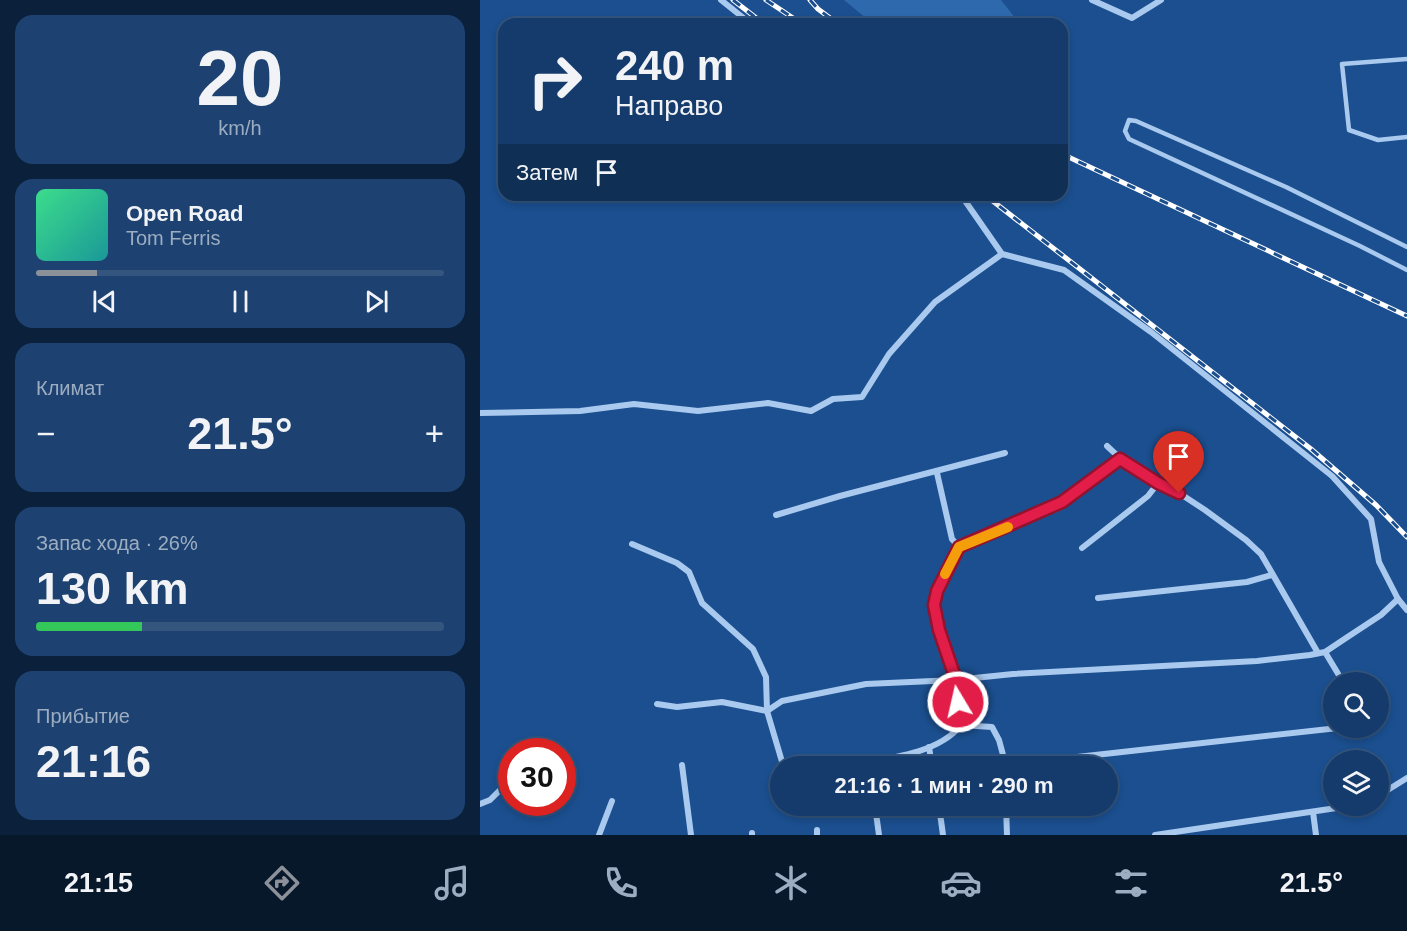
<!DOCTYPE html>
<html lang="ru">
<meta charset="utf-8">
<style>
:root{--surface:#143b6b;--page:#1d4271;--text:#f1f3f6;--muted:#9dadc1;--line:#33557e;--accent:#8c9099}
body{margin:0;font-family:Helvetica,sans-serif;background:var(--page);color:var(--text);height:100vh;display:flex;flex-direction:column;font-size:22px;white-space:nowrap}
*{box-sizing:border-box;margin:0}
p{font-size:20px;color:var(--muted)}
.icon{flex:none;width:33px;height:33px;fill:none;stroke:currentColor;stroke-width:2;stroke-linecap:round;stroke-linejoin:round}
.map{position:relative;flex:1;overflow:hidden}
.side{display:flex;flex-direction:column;gap:15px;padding:15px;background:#0b203b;width:480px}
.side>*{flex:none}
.hud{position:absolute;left:18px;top:18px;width:570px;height:183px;border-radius:18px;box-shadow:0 3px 9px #0003,0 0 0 2px var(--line);background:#143b6b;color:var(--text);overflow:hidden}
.fabs{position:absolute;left:843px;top:672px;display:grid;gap:12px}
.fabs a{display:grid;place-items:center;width:66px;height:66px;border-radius:50%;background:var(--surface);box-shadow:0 3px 9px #0003,0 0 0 2px var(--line);font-size:30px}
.speed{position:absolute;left:18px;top:738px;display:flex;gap:12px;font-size:30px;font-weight:700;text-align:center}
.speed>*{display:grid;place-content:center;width:78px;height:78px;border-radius:50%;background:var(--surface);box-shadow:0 3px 9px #0003,0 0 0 2px var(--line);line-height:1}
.speed .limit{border:9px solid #d22;background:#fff;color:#111}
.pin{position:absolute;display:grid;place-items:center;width:51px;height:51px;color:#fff;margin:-62px -26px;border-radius:50% 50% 50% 0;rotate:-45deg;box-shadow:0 0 6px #0007}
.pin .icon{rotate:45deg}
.me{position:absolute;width:66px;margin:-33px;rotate:351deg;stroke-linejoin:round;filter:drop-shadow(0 0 4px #0008)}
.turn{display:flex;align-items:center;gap:21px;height:126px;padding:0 18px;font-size:27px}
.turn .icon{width:78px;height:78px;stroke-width:2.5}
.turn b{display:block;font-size:42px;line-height:51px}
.then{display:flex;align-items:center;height:57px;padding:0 18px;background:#0003;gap:12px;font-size:22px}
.big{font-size:45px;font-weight:600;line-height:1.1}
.side .widget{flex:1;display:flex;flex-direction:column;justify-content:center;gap:9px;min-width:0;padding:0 21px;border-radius:18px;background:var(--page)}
.side .dial{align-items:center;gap:0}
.dial b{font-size:78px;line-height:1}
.song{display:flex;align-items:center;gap:18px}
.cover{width:72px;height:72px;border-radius:9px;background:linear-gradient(135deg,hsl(150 70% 55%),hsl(180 70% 35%))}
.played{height:6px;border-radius:3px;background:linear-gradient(90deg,var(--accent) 15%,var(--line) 15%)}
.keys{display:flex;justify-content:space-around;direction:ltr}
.heat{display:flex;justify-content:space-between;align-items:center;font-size:33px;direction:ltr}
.charge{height:9px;border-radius:4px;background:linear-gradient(90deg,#34c759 26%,var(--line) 0)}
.trip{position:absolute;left:290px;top:756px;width:348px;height:60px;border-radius:30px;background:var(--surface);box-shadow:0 3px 9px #0003,0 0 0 2px var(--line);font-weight:600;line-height:60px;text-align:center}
.dock{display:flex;height:96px;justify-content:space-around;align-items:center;background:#08182b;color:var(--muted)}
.dock .icon{width:42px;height:42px}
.dock .active{color:var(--accent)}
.dock b{font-size:27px;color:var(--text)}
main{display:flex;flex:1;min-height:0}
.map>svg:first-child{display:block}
.green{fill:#2e69ad}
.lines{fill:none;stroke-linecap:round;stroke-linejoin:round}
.lane{stroke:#a9c9ee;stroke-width:4.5}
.street{stroke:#a9c9ee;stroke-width:6}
.rail-casing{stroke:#fff;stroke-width:5}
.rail{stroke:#1b4f8f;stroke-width:3;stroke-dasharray:9;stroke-linecap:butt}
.route-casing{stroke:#92132f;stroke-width:15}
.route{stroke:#e11d48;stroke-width:10}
.slow{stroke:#f59e0b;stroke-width:10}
</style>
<main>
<section class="side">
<div class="widget dial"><b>20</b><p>km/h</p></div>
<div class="widget">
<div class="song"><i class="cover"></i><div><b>Open Road</b><p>Tom Ferris</p></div></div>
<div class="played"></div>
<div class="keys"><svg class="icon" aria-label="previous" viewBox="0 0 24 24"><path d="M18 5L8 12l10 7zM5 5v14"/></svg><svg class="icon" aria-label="pause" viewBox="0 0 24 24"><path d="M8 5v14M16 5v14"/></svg><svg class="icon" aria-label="next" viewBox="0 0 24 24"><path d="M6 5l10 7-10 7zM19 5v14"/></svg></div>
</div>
<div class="widget"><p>Климат</p>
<div class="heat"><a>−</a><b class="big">21.5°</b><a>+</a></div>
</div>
<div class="widget"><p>Запас хода · 26%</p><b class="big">130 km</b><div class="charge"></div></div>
<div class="widget"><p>Прибытие</p><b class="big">21:16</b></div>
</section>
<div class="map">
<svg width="927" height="835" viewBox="0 0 927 835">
<rect width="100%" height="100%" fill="#1b4f8f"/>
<polygon class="green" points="364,0 521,0 540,24 393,24"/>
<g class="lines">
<g class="lane">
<polyline points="927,59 862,64 869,130 898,140 927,137"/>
<polyline points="927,247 806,187 656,121 649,120 645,131 649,139 880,246 927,270"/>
</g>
<g class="street">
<polyline points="241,0 271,24"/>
<polyline points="612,0 652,18 681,0"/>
<polyline points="481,195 522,254 584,270 671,332 852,476 891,519 899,562 918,599 927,610"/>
<polyline points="0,413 100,411 154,404 218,411 288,403 331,411 353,399 382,397 409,354 455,302 522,254"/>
<polyline points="627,446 641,459 678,483 699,493 725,510 766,540 781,554 838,653"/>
<polyline points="457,473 472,539 479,547"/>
<polyline points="296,515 360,496 525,453"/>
<polyline points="152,544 197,563 209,572 222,603 273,649 286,677 287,711 303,765 306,766"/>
<polyline points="602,548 668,496 678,483"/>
<polyline points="618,598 767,582 792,575"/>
<polyline points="845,652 863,682"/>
<polyline points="177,704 197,707 242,702 287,711 302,701 386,684 475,680 533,674 777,661 830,655 845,652 866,638 901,615 918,599"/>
<polyline points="481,725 512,727 519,740 526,766"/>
<polyline points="449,747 452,766"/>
<polyline points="202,765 211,835"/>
<polyline points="526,765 858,728"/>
<path d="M363,766C400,759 457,756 481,725L475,680L459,630L454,605L457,591L479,547L533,525L582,502L641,459"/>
<polyline points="898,796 927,778"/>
<polyline points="0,804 10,800 29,781"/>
<polyline points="395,806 399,835"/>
<polyline points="459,806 463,835"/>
<polyline points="526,806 527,835"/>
<polyline points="833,812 836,835"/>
<polyline points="337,830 337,835"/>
<polyline points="272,833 272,835"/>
<polyline points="119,835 132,801"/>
<polyline points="675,835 870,806"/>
</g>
<g class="rail-casing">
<g id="rail">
<polyline points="253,0 284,24"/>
<polyline points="286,0 322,24"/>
<polyline points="330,0 338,9 358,24"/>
<polyline points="582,154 927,316"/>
<polyline points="505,195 831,449 896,505 927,537"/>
</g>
</g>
<use href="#rail" class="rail"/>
</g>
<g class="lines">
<g class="route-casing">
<polyline id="route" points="478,702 476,680 459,630 454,605 457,591 479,547 582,502 640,459 678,483 699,493"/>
</g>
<use href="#route" class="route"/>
<polyline class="slow" points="465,574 479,547 528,527"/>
</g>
</svg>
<div class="fabs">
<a><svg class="icon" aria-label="search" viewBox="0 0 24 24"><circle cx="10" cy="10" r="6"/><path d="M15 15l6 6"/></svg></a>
<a><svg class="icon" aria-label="layers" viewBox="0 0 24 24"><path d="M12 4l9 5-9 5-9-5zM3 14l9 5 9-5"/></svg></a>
</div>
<div class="speed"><div class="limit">30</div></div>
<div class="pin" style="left:699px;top:493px;background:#d93025"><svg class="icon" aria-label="arrive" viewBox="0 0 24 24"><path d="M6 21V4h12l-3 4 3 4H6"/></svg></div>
<svg class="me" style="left:478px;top:702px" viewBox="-20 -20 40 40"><circle r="17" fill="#e11d48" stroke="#fff" stroke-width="3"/><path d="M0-11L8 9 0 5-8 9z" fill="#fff"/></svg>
<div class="trip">21:16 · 1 мин · 290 m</div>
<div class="hud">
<div class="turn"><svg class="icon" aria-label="right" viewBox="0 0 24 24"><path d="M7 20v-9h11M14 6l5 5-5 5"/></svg><div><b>240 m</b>Направо</div></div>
<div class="then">Затем<svg class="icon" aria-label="arrive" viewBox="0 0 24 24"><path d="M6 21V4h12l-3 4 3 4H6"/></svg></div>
</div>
</div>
</main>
<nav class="dock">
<b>21:15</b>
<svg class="icon active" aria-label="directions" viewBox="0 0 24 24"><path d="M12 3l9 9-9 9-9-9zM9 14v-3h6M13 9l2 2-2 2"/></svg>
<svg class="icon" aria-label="music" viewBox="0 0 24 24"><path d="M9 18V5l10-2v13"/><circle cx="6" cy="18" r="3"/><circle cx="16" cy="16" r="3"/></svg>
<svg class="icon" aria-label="phone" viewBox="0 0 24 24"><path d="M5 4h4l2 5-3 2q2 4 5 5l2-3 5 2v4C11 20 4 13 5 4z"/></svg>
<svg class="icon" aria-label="climate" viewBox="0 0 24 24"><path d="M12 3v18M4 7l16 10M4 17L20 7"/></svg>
<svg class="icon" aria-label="car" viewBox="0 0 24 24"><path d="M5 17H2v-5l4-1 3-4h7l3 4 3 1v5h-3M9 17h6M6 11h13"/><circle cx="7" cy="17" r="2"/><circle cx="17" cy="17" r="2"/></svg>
<svg class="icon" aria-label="filters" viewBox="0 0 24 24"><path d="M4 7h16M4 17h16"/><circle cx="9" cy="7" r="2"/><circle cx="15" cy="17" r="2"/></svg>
<b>21.5°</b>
</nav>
